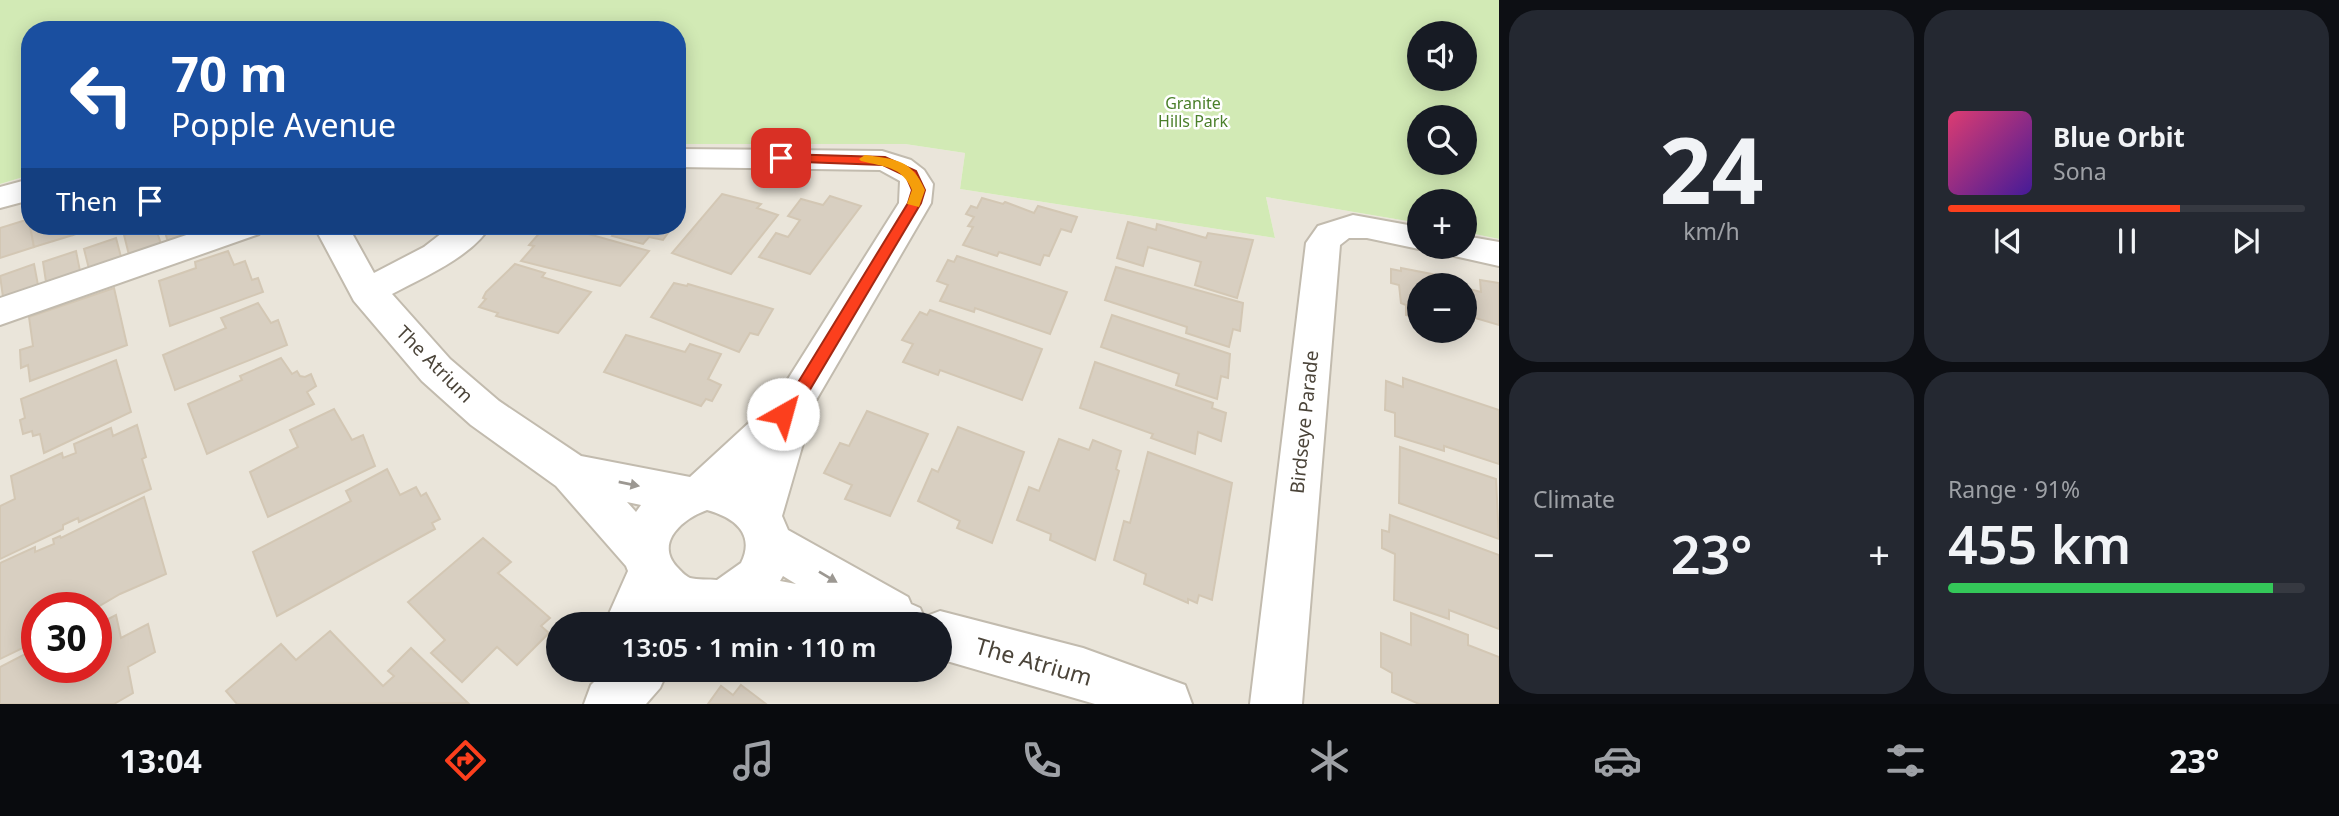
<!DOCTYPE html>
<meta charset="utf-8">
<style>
:root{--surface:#171b24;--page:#242831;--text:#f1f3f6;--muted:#9ea1a6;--line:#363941;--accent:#fc3f1d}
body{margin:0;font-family:"Noto Sans",sans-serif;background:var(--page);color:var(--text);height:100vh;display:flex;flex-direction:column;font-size:26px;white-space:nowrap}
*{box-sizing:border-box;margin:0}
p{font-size:23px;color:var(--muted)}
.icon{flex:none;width:38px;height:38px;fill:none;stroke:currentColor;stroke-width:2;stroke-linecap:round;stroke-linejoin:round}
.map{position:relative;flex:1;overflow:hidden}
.details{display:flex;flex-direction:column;gap:10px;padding:10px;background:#0d0f14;width:840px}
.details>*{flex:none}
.top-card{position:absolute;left:21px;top:21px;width:665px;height:214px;border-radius:28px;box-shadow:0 4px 18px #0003;background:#1a4fa0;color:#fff;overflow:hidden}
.fabs{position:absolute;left:1407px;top:21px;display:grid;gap:14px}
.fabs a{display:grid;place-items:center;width:70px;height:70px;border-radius:50%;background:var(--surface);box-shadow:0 4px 18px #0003;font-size:35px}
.speed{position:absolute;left:21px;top:592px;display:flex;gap:14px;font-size:35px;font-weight:700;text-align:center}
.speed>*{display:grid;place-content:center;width:91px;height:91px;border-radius:50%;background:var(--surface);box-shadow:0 4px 18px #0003;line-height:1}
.speed .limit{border:10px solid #d22;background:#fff;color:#111}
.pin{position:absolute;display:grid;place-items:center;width:60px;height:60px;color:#fff;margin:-30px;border-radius:14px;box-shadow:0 4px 10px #0006}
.me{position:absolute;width:77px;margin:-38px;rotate:38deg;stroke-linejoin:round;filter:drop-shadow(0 0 5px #0008)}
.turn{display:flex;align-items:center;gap:24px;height:147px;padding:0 35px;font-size:32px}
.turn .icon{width:91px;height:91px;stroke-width:2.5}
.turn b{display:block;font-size:49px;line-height:60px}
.then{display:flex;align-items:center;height:66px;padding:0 35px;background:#0003;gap:14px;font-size:26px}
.big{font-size:52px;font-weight:600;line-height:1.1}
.details .card{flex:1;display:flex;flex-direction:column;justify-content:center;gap:10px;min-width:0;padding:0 24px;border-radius:28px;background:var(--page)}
.details .dial{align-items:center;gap:0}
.dial b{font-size:91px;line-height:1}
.song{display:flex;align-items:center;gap:21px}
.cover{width:84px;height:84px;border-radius:10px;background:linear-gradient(135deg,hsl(340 70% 55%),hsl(260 70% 35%))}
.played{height:7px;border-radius:4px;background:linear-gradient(90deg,var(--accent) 65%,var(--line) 65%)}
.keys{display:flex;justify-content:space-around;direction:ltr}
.heat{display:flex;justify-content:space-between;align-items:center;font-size:38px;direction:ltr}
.charge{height:10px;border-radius:5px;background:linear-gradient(90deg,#34c759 91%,var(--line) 0)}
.details .tiles{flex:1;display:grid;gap:10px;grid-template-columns:repeat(2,1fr)}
.trip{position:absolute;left:546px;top:612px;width:406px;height:70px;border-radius:35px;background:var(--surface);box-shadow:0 4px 18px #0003;font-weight:600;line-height:70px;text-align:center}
.tab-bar{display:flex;height:112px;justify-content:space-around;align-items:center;background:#090b0e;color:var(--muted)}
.tab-bar .icon{width:49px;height:49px}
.tab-bar .on{color:var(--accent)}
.tab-bar b{font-size:32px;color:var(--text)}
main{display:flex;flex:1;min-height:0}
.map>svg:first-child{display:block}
.residential{fill:#eae5da;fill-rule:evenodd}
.green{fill:#d2eab5;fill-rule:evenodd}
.building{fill:#d8cfc1;stroke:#d3c7b4;stroke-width:2}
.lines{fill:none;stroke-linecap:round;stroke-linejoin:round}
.minor-casing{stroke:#c2bbae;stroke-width:4}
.minor{fill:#fff;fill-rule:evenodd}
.oneway{fill:#9c9892}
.route{fill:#fc3f1d;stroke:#a42913;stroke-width:2}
.slow{fill:#f59e0b}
.labels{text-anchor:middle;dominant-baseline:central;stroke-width:5;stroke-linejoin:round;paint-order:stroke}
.far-park-label{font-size:16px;fill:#4a7f2a;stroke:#fff}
.street-label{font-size:19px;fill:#4b4439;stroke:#fff}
.near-street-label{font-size:23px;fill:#4b4439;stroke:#fff}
</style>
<main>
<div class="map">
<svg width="1499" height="704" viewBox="0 0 1499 704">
<rect width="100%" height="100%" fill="#f6f3ec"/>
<path class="residential" d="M677,144H905L965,153L960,189L1275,238L1266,197L1419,223V247H1465V232L1499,239V704H0V184L30,175V226H677ZM1419,285H1465V331H1419ZM37,607H96V667H37ZM558,625H940V670H558Z"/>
<path class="green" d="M0,0H1499V239L1465,232V201H1419V223L1266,197L1275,238L960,189L965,153L905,144H677V30H30V175L0,184ZM1419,33H1465V79H1419ZM1419,117H1465V163H1419Z"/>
<g class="building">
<polygon points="722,194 761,204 757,208 778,215 731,274 672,253"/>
<polygon points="830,196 861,206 810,274 759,257 776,233 788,237 800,220 788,216 801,199 823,205"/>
<polygon points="982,198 1003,204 1005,202 1034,213 1038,206 1077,217 1071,232 1061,229 1049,256 1044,255 1040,265 999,252 997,256 963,245 973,227 968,226 974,217 966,214 971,206 977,208"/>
<polygon points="29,219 34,247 0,258 0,228"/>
<polygon points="1128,222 1156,230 1157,224 1206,238 1208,233 1253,240 1237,298 1195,285 1201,262 1148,247 1143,266 1117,258"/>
<polygon points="30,226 71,226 73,235 34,247"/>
<polygon points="71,226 101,226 73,235"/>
<polygon points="155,226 161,244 129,255 124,235"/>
<polygon points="163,226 199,226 201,231 168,242"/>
<polygon points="553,226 560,226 649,251 620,286 521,261 534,246 529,245 542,230"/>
<polygon points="615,226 673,226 663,240 649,237 643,244 612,236 619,227"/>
<polygon points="116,238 121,257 89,269 84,249"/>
<polygon points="76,251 80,271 46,282 43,262"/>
<polygon points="228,251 234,265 245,261 252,280 258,278 263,292 170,326 159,281 196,268 195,262"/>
<polygon points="957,256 1067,292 1050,334 975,308 974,312 940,301 948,285 937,281 948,260 954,262"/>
<polygon points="34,264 38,285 3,297 0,276"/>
<polygon points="515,264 545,273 542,277 591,292 558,333 496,316 498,313 479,307 486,299 483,298 486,292"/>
<polygon points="1116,267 1243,303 1240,331 1233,329 1229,347 1186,333 1187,327 1105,300"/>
<polygon points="1401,268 1452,278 1455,285 1419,285 1419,319 1406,315 1406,305 1401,303 1399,285 1391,283 1391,269 1401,271"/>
<polygon points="1480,280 1499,283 1499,325 1465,315 1465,288 1481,292"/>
<polygon points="674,283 687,286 688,284 773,309 758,335 750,333 739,352 651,317"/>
<polygon points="114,288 127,345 30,381 28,365 21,368 20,350 33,346 29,317"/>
<polygon points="258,303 271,323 278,320 287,345 175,390 163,355 226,328 221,318"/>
<polygon points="930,310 1042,349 1022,400 940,370 938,375 903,362 913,344 902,340 920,312 927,315"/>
<polygon points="1112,315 1230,354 1228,378 1221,376 1217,399 1176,385 1179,374 1101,347"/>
<polygon points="626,335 685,352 690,344 721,354 708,379 721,385 712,401 706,399 701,406 604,372"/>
<polygon points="281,358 292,374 297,371 300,376 305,377 311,374 316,386 307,392 314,404 207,454 188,404 242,380 240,376"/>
<polygon points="116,360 131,412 44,453 40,434 33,436 32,431 23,434 20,420 25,418 21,399"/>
<polygon points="1095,362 1213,403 1212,408 1226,413 1221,441 1198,432 1195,454 1151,438 1153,434 1080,408"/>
<polygon points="1403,378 1499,410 1499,464 1444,446 1444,451 1395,436 1395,413 1385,410 1386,381 1403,387"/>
<polygon points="334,409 352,440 363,435 375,466 268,517 250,472 298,447 290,430"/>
<polygon points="867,411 928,434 890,516 845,499 852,485 824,473 840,443 849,446"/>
<polygon points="137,425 146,457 142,459 151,489 79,522 78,518 63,525 63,529 0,559 0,506 15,499 11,476 62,453 63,458 76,453 74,444 111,428 113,436"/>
<polygon points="958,427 1024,452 992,543 957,528 960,521 918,501 932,469 938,472"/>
<polygon points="1059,439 1089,450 1093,440 1121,451 1116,469 1119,471 1095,560 1050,540 1051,534 1017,520 1029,487 1039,491"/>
<polygon points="1400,447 1496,479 1499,539 1399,503"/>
<polygon points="1148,452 1232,483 1212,600 1199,595 1197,603 1188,599 1188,603 1144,584 1146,574 1114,560 1124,521 1130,523"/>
<polygon points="387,469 400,495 416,487 421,496 426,493 440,519 432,523 435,529 277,616 253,552 351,501 346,491"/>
<polygon points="144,497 166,574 120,594 96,608 37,607 37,641 0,659 0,563 35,547 35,552 54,544 53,539 60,536 61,538"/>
<polygon points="1390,515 1499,555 1499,629 1449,610 1449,619 1394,600 1395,554 1382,548 1382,530 1389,532"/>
<polygon points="483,538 511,562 498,573 550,618 541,626 549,633 517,665 497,647 462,682 431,653 445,640 408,602"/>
<polygon points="1411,613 1468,635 1468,645 1499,657 1499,704 1419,704 1392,692 1392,673 1381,667 1381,633 1411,645"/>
<polygon points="116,615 121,638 148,624 155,652 128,667 133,693 114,704 0,704 0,667 37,648 37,667 96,667 96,625"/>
<polygon points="330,631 383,686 394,676 388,671 411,648 468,703 237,704 226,691 281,644 296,660"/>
<polygon points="741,685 766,704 708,704 721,686 733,695"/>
</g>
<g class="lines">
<g class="minor-casing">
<g id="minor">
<path d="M677,149L882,151L911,160L924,170L933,184L931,203L815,402L782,516L788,530L908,597L911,604L920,608L924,617L940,611L1083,648L1185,685L1192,704H1095L940,659V625H764L735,619L720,625H700L659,612L654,625H604L628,571L626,566L556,486L471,425L422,381L354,301L314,226H348L374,273L424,247L451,226H490C473,256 422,278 392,294L450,359L499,401L581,456L690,477L776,398L899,203L900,181L880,170L677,167ZM627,502L641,505L636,512ZM707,510C733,517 756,533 741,563L717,580C709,579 697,580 690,578C685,576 680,570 677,567C654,542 684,518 707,510ZM783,576L796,584L780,581Z"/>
<polygon points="30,179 30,200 0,208 0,187"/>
<polygon points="1353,215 1419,227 1419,247 1428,247 1419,249 1367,238 1349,238 1340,245 1302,704 1250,704 1306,243 1318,226"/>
<polygon points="213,226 264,226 259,234 0,325 0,298"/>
<polygon points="1465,236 1499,242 1499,266 1450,255 1445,247 1465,247"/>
<polygon points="606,670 668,670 660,688 646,704 584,704 591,685"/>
</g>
</g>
<use href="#minor" class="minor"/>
</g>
<defs><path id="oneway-solid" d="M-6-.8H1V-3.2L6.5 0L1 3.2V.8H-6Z" transform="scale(1.75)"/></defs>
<g class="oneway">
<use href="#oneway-solid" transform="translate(629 484) rotate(11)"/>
<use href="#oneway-solid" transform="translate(828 577) rotate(31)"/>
</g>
<polygon class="route" points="781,154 885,157 916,171 925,190 921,203 802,403 783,420 774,414 791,394 908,203 912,190 906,176 883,165 776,161 774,158"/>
<path class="slow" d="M865,155C896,159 912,160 925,190L919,207L907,204L912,190C902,166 884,167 861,161L859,159Z"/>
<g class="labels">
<g class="far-park-label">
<text x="1193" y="103">Granite<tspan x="1193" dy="18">Hills Park</tspan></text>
</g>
<g class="street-label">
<text transform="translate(435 364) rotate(45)">The Atrium</text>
<text transform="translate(1304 422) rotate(-84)">Birdseye Parade</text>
</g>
<g class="near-street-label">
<text transform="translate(1034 661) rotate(16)">The Atrium</text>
</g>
</g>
</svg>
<div class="fabs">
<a><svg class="icon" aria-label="sound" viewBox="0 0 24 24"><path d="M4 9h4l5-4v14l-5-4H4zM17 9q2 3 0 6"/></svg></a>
<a><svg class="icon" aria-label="search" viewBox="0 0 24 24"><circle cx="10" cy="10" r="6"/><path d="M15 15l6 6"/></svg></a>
<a>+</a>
<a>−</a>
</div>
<div class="speed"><div class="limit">30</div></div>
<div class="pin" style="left:781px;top:158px;background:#d93025"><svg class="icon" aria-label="arrive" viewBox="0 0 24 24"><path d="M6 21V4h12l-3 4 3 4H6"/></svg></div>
<svg class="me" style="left:783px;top:414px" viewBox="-20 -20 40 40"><circle r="19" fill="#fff"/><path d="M0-13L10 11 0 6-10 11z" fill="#fc3f1d"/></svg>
<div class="trip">13:05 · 1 min · 110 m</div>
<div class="top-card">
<div class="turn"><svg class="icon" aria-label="left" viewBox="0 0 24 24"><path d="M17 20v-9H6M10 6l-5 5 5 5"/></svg><div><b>70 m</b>Popple Avenue</div></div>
<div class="then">Then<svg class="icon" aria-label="arrive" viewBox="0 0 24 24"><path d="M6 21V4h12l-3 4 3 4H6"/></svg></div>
</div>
</div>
<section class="details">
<div class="tiles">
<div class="card dial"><b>24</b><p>km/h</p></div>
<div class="card">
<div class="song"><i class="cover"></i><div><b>Blue Orbit</b><p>Sona</p></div></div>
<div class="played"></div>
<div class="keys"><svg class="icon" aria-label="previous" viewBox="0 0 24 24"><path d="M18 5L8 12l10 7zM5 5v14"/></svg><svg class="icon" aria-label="pause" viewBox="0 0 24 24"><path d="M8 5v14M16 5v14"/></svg><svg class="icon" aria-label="next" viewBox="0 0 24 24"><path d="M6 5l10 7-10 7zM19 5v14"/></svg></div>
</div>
<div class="card"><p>Climate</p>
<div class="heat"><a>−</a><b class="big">23°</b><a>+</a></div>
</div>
<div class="card"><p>Range · 91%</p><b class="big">455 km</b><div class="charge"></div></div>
</div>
</section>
</main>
<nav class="tab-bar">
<b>13:04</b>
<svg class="icon on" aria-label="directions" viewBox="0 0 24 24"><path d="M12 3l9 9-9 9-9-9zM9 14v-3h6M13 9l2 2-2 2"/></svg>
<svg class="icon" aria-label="music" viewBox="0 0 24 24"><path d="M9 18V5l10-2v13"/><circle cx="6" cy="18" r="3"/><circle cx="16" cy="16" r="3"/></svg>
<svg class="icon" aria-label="phone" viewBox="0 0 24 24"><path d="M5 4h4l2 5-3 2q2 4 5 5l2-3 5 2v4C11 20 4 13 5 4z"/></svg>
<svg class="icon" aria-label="climate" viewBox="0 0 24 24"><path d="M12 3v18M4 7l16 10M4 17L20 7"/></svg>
<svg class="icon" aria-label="car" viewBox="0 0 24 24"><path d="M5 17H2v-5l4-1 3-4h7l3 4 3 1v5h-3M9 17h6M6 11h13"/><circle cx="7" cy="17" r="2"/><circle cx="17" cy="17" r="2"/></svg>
<svg class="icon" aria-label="filters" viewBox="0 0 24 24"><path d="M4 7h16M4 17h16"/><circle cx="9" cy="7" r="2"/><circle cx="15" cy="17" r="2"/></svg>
<b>23°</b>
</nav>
